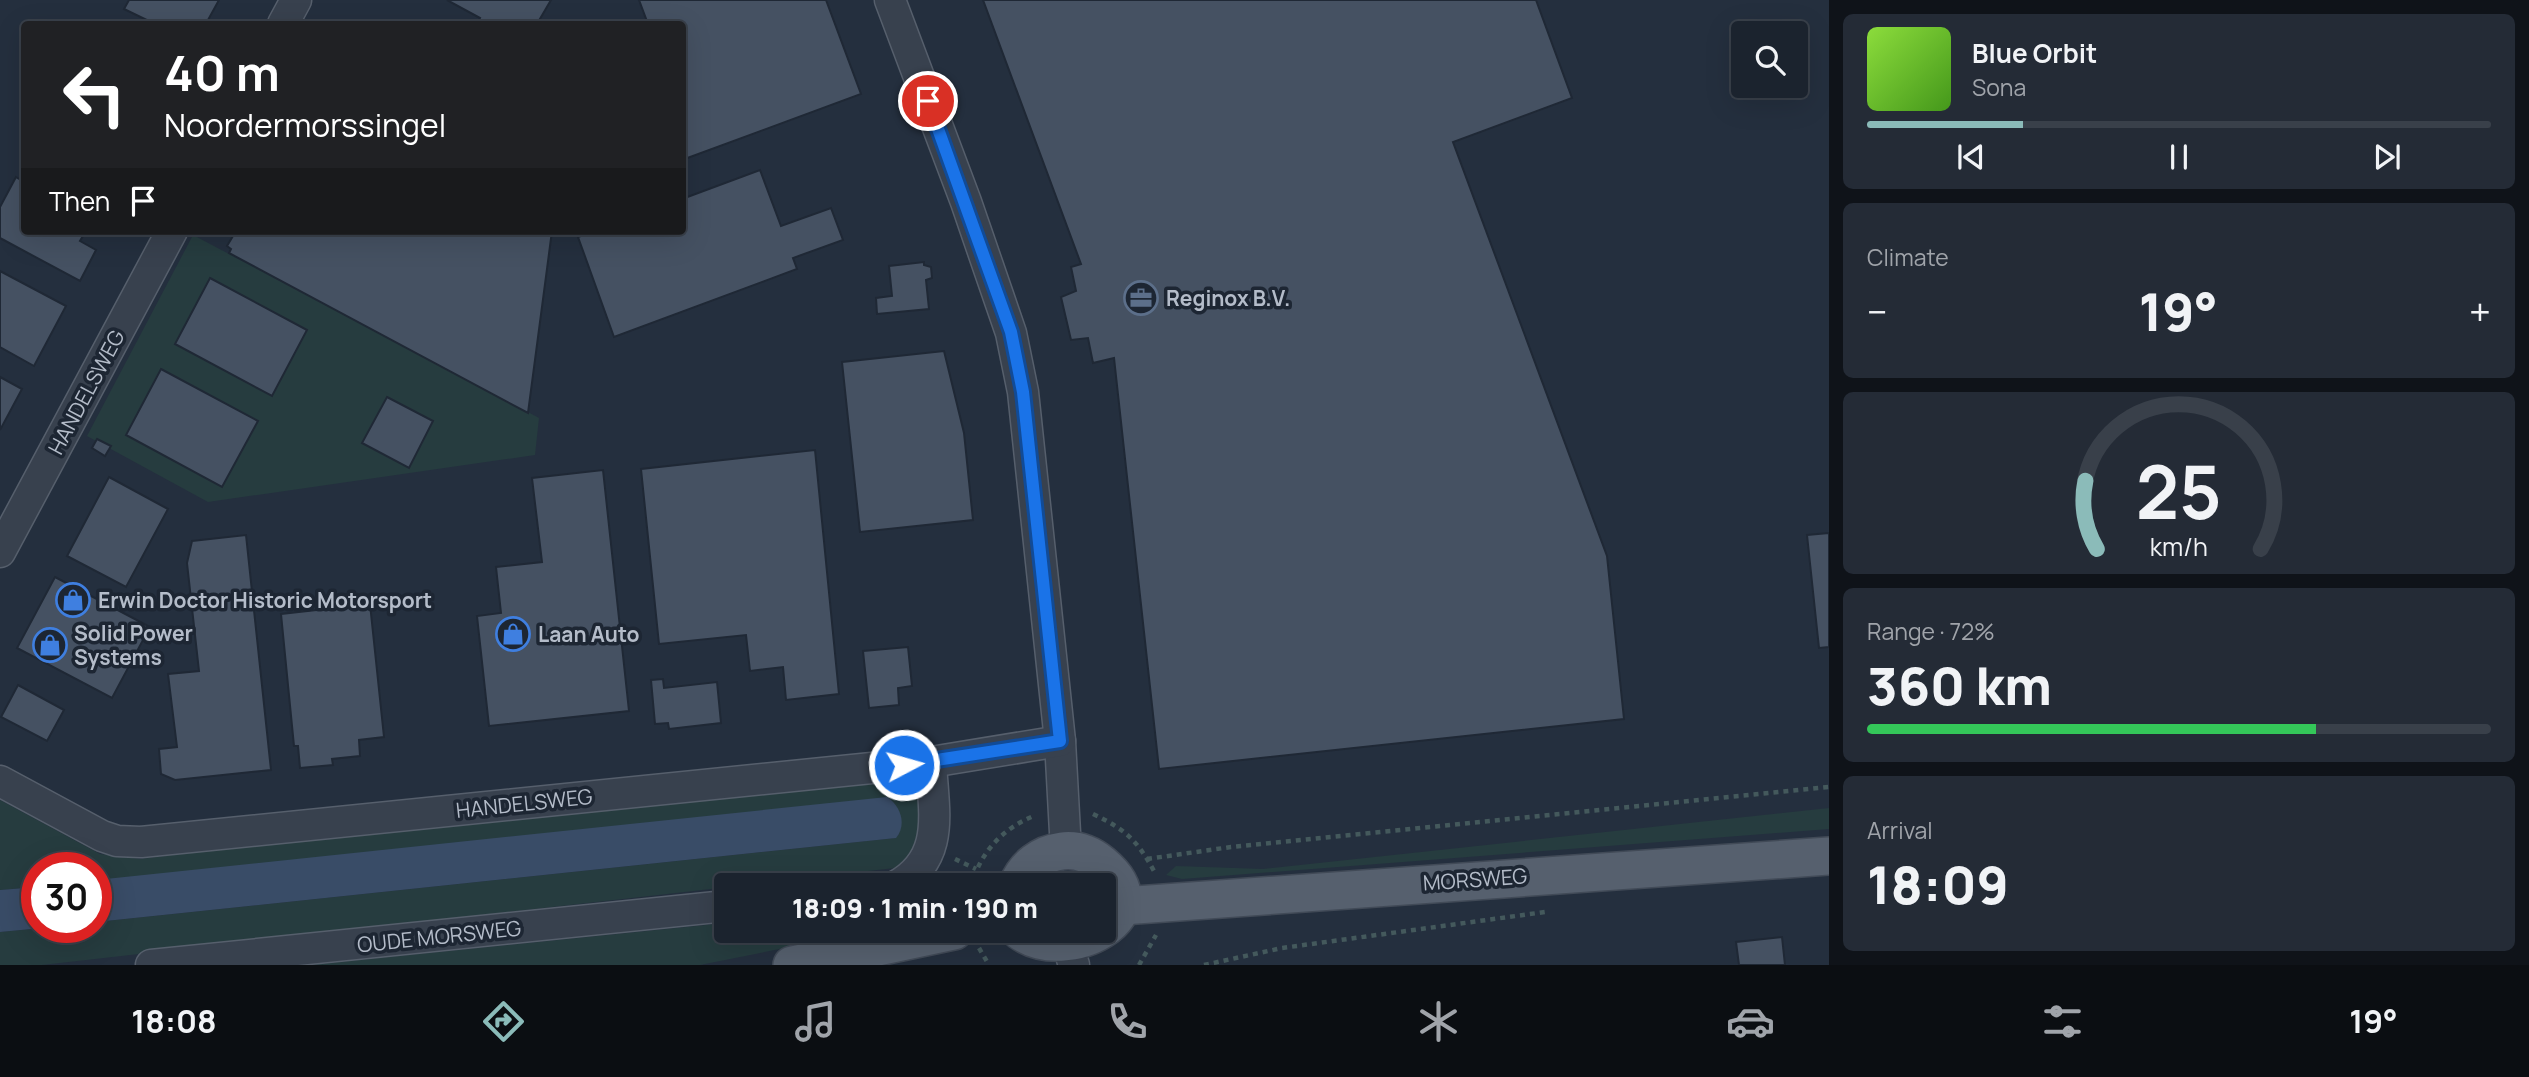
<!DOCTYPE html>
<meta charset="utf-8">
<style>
:root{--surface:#1b232e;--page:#242b36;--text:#f1f3f6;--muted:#a0a4aa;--line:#39404a;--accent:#8bbbb9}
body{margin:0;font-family:Manrope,sans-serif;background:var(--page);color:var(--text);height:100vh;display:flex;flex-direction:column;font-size:26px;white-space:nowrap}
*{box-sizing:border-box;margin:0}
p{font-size:23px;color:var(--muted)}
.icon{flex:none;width:38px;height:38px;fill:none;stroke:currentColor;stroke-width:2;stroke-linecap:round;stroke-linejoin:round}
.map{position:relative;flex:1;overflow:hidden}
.drawer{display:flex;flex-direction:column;gap:14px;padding:14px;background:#0f1319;width:700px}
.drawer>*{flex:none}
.top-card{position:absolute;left:21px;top:21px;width:665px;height:214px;border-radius:7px;box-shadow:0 7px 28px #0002,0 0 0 2px var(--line);background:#202124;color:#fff;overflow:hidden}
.tools{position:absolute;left:1731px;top:21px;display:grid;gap:14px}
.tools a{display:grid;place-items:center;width:77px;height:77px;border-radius:7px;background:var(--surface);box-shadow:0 7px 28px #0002,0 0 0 2px var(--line);font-size:35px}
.speed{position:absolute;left:21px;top:852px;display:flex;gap:14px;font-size:35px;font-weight:700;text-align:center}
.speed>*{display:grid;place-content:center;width:91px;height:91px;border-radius:50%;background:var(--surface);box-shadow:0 7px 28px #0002,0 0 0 2px var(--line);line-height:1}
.speed .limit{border:10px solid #d22;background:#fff;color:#111}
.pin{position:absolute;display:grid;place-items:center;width:60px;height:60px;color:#fff;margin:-30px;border:4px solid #fff;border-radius:50%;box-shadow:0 2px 7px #0007}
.me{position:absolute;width:77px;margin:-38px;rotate:84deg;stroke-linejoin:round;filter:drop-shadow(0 0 5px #0008)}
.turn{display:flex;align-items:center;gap:24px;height:147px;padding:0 28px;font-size:32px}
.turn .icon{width:91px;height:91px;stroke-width:2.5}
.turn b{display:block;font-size:49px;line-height:60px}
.then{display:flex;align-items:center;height:66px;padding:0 28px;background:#0003;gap:14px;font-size:26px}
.big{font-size:52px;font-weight:800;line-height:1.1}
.drawer .tile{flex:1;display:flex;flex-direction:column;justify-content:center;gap:10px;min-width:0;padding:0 24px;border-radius:10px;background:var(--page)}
.drawer .dial{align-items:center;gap:0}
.dial svg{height:182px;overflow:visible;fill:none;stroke:var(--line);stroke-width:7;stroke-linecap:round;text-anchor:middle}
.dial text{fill:var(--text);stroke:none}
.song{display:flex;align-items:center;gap:21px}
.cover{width:84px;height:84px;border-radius:10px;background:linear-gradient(135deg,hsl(90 70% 55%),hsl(100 70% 35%))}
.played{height:7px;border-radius:4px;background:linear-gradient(90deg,var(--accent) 25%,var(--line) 25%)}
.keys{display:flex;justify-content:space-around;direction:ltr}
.heat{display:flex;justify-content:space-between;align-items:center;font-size:38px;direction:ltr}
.charge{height:10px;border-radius:5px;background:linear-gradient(90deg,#34c759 72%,var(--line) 0)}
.trip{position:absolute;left:714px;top:873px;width:402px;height:70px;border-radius:7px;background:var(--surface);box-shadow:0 7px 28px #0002,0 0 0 2px var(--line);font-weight:800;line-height:70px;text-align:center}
.dock{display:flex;height:112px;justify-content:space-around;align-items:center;background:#0b0e12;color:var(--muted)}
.dock .icon{width:49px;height:49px}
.dock .selected{color:var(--accent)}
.dock b{font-size:32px;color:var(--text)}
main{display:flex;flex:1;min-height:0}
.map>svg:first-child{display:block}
.green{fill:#263c3f}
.water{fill:#394c67}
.building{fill:#455162;stroke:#1f2835;stroke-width:2}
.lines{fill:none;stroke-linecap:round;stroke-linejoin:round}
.minor-casing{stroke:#565f6c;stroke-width:33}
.major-casing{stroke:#414a57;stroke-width:40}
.path{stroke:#44595c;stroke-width:4.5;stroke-dasharray:5 5;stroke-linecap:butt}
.minor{stroke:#38414e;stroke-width:30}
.major{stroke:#56606e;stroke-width:37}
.route-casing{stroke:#114b97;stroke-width:18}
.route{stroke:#1a73e8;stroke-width:12}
.labels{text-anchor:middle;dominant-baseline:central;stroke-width:7;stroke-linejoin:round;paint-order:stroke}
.poi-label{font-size:21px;font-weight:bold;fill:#b4bcc9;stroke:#1d2633;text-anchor:start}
.street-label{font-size:21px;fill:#b4bcc9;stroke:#1d2633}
</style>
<main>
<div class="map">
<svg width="1829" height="965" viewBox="0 0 1829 965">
<rect width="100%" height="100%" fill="#242f3e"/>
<g class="green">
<polygon points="193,235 539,418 535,455 208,502 87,436"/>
<polygon points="901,778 913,783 921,795 923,838 911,857 895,868 42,965 0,965 0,932 42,928 96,928 96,922 895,838 899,834 96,880 96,868 37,868 37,887 0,890 0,800 100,854 140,859 506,816"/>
<polygon points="1829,808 1829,829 1182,879 1166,875 1176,866 1263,869"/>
<polygon points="726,923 726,931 870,931 700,965 309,965"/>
</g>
<g class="water">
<path d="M887,797C901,806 907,825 896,838L96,922V880Z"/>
<polygon points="37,887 37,928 42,928 0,932 0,890"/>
</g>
<g class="building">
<polygon points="129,0 219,0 208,20 217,24 155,24 124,9"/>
<polygon points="447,0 551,0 537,24 477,24 480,18"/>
<polygon points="639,0 826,0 861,94 682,160 682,24 648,24"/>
<polygon points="983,0 1536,0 1572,98 1453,142 1607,556 1624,719 1159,769 1114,358 1093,363 1088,338 1071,340 1061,297 1076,291 1071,267 1081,264"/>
<polygon points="760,170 781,226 831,208 843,240 793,258 797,269 614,337 578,237 595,231 682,231 682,199"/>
<polygon points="16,177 24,182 24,231 86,231 80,241 96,250 80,281 0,238 0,207"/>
<polygon points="236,231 552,231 528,413 229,253 231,249 227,246"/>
<polygon points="924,262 924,265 931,267 932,278 926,280 929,309 877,314 876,298 892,296 889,266"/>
<polygon points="0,271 66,306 34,366 0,347"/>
<polygon points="210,278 307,330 272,396 175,344"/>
<polygon points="944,351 964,433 973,520 860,532 842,362"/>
<polygon points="161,369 258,421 222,487 126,435"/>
<polygon points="0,377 22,389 0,430"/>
<polygon points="387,397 433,421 409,468 362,443"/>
<polygon points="97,439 111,446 105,456 92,448"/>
<polygon points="815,450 839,694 786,700 783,667 750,671 746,635 659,644 641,469"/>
<polygon points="603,470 629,711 489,726 477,616 501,613 496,567 542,562 532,478"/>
<polygon points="109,477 168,509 126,587 67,556"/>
<polygon points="1829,533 1829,647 1819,648 1807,535"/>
<polygon points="246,535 271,770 175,780 161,774 159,749 177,747 168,674 199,671 187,563 192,541"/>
<polygon points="55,577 150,627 112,698 17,648"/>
<polygon points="370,604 384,737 359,740 360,756 332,759 333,765 300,768 298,746 294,746 281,614"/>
<polygon points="908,647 912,686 898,688 899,705 869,708 863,651"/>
<polygon points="663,679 664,688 717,682 721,723 669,729 668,723 655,724 651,680"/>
<polygon points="18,685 64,710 47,741 1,717"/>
<polygon points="1782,937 1785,965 1739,965 1736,942"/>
</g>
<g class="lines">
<g class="minor-casing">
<g id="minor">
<polyline points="890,0 966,202 1011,333 1023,392 1060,741 1066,851"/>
<polyline points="283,24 296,0"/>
<polyline points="0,552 172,231"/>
<polyline points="0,781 102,836 117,841 141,842 931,762 1060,741"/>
<path d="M896,886C947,858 933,810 931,762"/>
<polyline points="1072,959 1074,965"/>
<polyline points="151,965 726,906"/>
</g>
</g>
<g class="major-casing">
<g id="major">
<path d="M1017,886C1025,866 1041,854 1062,851C1077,849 1091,855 1102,864C1165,916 1066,965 1020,931"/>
<polyline points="1122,906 1829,856"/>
<polyline points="792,965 954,931"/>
</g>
</g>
<g class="path">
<path d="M1093,814C1125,829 1137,840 1154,871"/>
<polyline points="955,859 976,869"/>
<polyline points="1147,859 1231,847 1829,787"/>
<path d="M971,886C981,851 1003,828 1036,815"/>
<polyline points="979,948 989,965"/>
<polyline points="1139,965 1156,935"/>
<polyline points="1204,965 1282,948 1545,912"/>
</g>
<use href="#minor" class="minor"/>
<use href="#major" class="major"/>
</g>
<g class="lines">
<g class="route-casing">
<polyline id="route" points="904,765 1060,741 1023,392 1011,332 928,101"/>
</g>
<use href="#route" class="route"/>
</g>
<defs>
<g id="office-ring" transform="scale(1.75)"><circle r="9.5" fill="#1d2633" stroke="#5c6f8a" stroke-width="1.5"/><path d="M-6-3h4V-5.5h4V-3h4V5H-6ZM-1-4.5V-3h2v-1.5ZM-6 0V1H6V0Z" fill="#5c6f8a"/></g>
<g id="shop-ring" transform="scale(1.75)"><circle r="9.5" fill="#1d2633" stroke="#3f7fe0" stroke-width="1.5"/><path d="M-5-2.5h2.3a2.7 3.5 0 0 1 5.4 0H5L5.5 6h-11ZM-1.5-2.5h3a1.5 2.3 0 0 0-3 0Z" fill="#3f7fe0"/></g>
</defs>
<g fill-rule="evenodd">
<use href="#office-ring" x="1141" y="298"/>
<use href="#shop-ring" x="73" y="600"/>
<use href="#shop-ring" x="513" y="634"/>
<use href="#shop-ring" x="50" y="645"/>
</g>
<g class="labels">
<g class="poi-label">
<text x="1166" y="298">Reginox B.V.</text>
<text x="98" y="600">Erwin Doctor Historic Motorsport</text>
<text x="74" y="633">Solid Power<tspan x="74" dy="24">Systems</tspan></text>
<text x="538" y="634">Laan Auto</text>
</g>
<g class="street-label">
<text transform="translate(86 392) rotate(-62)">HANDELSWEG</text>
<text transform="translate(524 803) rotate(-6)">HANDELSWEG</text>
<text transform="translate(1475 879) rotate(-4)">MORSWEG</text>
<text transform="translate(439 936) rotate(-6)">OUDE MORSWEG</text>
</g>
</g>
</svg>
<div class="tools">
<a><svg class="icon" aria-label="search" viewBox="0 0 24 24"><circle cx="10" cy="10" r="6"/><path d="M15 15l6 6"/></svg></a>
</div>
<div class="speed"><div class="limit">30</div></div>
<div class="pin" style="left:928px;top:101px;background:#d93025"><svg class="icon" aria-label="arrive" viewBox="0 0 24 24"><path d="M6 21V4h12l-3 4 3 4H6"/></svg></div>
<svg class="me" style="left:904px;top:765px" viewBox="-20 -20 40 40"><circle r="17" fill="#1a73e8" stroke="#fff" stroke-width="3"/><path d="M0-11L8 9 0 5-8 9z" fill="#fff"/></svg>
<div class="trip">18:09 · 1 min · 190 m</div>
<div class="top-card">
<div class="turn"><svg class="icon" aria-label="left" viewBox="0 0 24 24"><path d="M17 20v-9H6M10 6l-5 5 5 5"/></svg><div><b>40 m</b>Noordermorssingel</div></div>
<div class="then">Then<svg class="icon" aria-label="arrive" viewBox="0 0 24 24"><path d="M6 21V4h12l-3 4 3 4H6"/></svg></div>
</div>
</div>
<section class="drawer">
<div class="tile">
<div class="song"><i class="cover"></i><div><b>Blue Orbit</b><p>Sona</p></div></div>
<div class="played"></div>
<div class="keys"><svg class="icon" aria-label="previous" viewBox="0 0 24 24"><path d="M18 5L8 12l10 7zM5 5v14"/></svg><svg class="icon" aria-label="pause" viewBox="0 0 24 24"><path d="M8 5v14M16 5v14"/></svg><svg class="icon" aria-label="next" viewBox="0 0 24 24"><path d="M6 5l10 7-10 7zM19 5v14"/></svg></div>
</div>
<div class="tile"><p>Climate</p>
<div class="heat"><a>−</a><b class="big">19°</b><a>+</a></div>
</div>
<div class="tile dial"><svg viewBox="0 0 100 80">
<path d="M14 69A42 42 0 1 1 86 69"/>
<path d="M14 69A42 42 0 0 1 9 39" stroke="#8bbbb9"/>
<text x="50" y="56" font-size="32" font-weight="700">25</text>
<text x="50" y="72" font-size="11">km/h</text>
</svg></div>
<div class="tile"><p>Range · 72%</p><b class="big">360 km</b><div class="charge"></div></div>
<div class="tile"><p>Arrival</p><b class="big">18:09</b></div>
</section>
</main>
<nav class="dock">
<b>18:08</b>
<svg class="icon selected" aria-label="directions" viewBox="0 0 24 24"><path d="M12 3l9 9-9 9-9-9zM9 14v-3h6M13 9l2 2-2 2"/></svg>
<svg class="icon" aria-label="music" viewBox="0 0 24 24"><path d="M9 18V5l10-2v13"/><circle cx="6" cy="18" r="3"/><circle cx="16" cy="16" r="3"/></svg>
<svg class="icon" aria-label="phone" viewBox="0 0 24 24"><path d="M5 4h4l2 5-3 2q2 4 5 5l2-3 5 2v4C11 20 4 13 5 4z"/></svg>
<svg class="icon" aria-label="climate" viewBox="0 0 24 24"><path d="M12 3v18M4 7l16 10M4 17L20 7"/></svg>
<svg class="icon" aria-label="car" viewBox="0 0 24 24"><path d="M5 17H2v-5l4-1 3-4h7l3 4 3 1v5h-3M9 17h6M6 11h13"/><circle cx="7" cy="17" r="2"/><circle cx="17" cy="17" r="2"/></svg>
<svg class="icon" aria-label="filters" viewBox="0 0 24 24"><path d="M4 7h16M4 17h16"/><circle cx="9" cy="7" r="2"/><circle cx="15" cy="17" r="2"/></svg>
<b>19°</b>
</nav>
